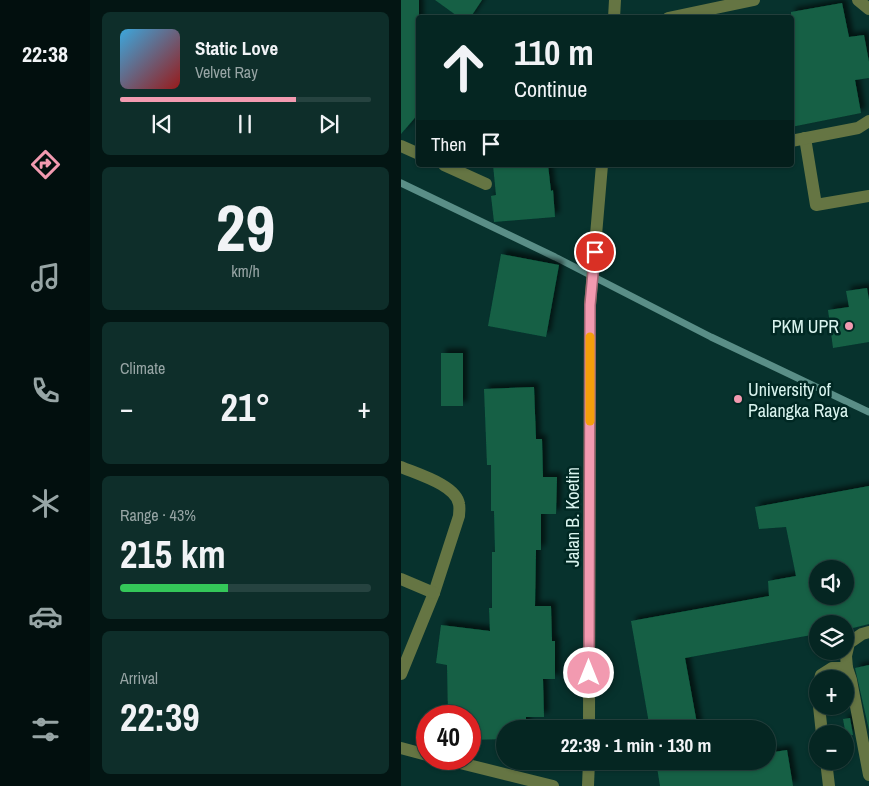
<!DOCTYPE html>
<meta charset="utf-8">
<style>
:root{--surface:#052622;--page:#0e2e2a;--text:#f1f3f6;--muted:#97a5a5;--line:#264340;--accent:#f29ab0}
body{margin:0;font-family:"Archivo Narrow",sans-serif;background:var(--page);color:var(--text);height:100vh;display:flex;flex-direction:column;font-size:19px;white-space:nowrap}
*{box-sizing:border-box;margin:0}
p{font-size:16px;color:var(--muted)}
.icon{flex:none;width:28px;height:28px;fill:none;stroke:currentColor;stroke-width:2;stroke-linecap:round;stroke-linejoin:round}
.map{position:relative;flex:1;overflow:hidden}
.sheet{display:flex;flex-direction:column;gap:12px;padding:12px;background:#031513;width:311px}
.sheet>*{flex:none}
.hud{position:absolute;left:15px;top:15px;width:378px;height:152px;border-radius:5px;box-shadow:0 1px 4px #0004,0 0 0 1px var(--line);background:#052622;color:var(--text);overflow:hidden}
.tools{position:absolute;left:408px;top:560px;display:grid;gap:10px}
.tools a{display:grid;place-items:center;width:45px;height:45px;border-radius:50%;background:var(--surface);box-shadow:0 1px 4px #0004,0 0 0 1px var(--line);font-size:25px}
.speed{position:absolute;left:15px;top:705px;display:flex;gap:10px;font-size:25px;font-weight:700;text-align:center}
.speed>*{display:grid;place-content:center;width:65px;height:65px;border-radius:50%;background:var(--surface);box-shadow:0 1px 4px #0004,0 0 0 1px var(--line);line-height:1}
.speed .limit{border:8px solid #d22;background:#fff;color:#111}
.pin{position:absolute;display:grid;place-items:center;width:42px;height:42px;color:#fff;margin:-21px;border:2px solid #fff;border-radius:50%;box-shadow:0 1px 5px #0007}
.me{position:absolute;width:55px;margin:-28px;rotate:0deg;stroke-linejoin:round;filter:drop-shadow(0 0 4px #0008)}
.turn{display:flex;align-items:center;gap:18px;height:105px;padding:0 15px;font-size:22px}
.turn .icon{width:65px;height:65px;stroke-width:2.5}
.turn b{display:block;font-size:35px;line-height:42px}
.then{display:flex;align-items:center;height:48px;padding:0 15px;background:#0003;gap:10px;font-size:19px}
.big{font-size:38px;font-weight:800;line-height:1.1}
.sheet .widget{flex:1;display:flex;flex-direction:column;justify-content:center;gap:8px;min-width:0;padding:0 18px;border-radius:8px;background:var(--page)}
.sheet .dial{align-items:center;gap:0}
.dial b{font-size:65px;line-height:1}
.song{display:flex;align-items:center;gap:15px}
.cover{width:60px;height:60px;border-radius:8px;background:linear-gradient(135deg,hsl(200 70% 55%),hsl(0 70% 35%))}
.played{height:5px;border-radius:2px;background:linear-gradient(90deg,var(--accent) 70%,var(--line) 70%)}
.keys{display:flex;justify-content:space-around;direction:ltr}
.heat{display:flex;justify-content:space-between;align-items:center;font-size:28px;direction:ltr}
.charge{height:8px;border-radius:4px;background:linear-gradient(90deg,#34c759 43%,var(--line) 0)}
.trip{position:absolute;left:95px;top:720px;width:280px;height:50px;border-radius:25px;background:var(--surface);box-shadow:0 1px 4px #0004,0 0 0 1px var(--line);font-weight:800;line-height:50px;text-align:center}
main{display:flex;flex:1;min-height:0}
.dock{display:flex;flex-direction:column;width:90px;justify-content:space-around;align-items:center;background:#020f0e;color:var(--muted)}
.dock .icon{width:35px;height:35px}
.dock .active{color:var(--accent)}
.dock b{font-size:22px;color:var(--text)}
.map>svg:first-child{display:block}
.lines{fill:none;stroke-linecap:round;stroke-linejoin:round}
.stream{stroke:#5a8e87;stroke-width:7}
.building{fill:#146145;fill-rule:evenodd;filter:url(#shadow)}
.minor{stroke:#657543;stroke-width:12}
.route-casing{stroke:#9d6472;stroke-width:12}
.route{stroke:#f29ab0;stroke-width:9}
.slow{stroke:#f59e0b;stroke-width:9}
.poi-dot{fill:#f29ab0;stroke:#002823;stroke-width:2}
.labels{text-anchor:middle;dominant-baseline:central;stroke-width:5;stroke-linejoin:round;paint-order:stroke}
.poi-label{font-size:18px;fill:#d9f4ef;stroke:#002823;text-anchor:end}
.street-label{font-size:18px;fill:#d9f4ef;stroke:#002823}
</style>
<main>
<nav class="dock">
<b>22:38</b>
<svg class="icon active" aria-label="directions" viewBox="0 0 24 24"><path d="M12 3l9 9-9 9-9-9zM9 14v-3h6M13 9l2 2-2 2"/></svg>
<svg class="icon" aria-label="music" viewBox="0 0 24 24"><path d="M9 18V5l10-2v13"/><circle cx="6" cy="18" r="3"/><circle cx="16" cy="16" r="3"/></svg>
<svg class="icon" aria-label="phone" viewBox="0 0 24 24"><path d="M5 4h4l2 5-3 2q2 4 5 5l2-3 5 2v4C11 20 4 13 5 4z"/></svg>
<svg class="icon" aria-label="climate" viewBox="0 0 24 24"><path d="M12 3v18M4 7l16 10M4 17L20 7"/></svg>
<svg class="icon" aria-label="car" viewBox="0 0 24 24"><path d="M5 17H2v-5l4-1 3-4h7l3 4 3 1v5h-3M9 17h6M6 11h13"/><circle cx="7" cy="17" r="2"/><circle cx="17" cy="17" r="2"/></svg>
<svg class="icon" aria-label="filters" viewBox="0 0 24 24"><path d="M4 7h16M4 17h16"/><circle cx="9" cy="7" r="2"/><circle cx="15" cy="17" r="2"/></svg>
</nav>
<section class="sheet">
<div class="widget">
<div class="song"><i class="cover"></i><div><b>Static Love</b><p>Velvet Ray</p></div></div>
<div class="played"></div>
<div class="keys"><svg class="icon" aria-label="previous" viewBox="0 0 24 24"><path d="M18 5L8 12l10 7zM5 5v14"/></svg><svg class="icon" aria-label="pause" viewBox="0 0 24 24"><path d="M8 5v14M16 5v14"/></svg><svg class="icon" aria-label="next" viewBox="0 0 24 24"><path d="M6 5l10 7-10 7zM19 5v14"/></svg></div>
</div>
<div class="widget dial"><b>29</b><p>km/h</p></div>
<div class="widget"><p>Climate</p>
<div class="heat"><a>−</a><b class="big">21°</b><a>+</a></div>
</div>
<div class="widget"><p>Range · 43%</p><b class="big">215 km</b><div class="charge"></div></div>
<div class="widget"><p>Arrival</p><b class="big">22:39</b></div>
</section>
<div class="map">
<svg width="468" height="786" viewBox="0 0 468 786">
<defs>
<filter id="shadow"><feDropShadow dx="4.5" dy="-4.5" stdDeviation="2.5" flood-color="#0009"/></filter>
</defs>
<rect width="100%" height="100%" fill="#07322d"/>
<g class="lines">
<polyline class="stream" points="0,183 154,257 310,337 468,412"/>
</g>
<g class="building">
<polygon points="0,0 18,0 18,113 0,134"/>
<polygon points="34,0 81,0 69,18 59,18"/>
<polygon points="441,3 448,37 463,35 468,62 468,78 454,80 460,113 390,127 390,12"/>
<polygon points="92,165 147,165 150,191 152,190 154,217 93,222 90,196 95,195"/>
<polygon points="100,254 158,265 145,337 87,326"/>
<polygon points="466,288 468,300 468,342 432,348 427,310 448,307 445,291"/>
<rect x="40" y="353" width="22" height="53"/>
<polygon points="133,387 135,439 141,439 142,477 156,477 155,514 140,514 140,550 135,550 134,606 150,606 151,641 154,641 154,679 142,679 143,717 125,717 125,729 104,729 104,739 69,740 69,716 47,716 46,665 35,663 40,625 89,631 88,608 91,608 91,552 94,552 93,511 90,511 90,465 86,465 83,389"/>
<path d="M468,486V624L444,630V624H416V634L284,658L297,729H249L230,621L368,596L367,581L395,576L385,527L358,529L354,507ZM416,569H444V596H416Z"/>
<polygon points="468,665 468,730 454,668"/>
<polygon points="449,718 452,735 445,736 442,719"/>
<polygon points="386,750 392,786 259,786 255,761 303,761 303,765 322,761 366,761 366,753"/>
</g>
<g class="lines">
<g class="minor">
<polyline points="457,0 468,9"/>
<polyline points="213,18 214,0"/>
<polyline points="267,18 353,0"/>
<polyline points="404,138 415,205 468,196"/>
<polyline points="390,141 457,128 468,121"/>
<polyline points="0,146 18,154"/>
<polyline points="43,165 85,184"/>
<path d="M0,467C16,474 55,485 58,504C59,508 58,513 58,516L33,593L0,674"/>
<polyline points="0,579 33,593"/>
<polyline points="446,668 445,656 448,643 461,634 468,632"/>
<polyline points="419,679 420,675 431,668 446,668 450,680 468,775"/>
<polyline points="418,706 421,734"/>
<polyline points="188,729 189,305 201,165"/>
<polyline points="0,748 26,755"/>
<polyline points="43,759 152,786"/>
<polyline points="425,761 428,786"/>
<polyline points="187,786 188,761"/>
</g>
</g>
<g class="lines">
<g class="route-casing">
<polyline id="route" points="188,673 189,305 194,252"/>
</g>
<use href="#route" class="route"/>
<polyline class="slow" points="189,421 189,337"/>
</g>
<g class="poi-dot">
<circle cx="448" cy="326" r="5"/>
<circle cx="337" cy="399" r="5"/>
</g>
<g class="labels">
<g class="poi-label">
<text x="438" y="326">PKM UPR</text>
<text x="347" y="389" text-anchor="start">University of<tspan x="347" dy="21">Palangka Raya</tspan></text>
</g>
<g class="street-label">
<text transform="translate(171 517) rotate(-90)">Jalan B. Koetin</text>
</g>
</g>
</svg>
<div class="tools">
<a><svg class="icon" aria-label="sound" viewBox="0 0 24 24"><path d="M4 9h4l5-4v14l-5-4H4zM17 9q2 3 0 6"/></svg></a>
<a><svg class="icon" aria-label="layers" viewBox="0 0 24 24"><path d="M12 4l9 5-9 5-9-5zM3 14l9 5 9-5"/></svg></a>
<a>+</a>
<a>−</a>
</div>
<div class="speed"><div class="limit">40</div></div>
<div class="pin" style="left:194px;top:252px;background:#d93025"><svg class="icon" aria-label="arrive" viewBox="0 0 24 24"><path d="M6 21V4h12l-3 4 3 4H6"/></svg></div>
<svg class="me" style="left:188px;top:673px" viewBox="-20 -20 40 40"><circle r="17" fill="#f29ab0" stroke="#fff" stroke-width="3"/><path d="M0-11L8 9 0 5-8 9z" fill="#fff"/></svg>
<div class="trip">22:39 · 1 min · 130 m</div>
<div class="hud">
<div class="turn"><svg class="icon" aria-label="ahead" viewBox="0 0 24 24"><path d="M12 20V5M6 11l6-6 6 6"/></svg><div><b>110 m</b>Continue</div></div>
<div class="then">Then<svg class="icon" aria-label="arrive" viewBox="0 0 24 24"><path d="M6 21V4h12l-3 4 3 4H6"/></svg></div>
</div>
</div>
</main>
